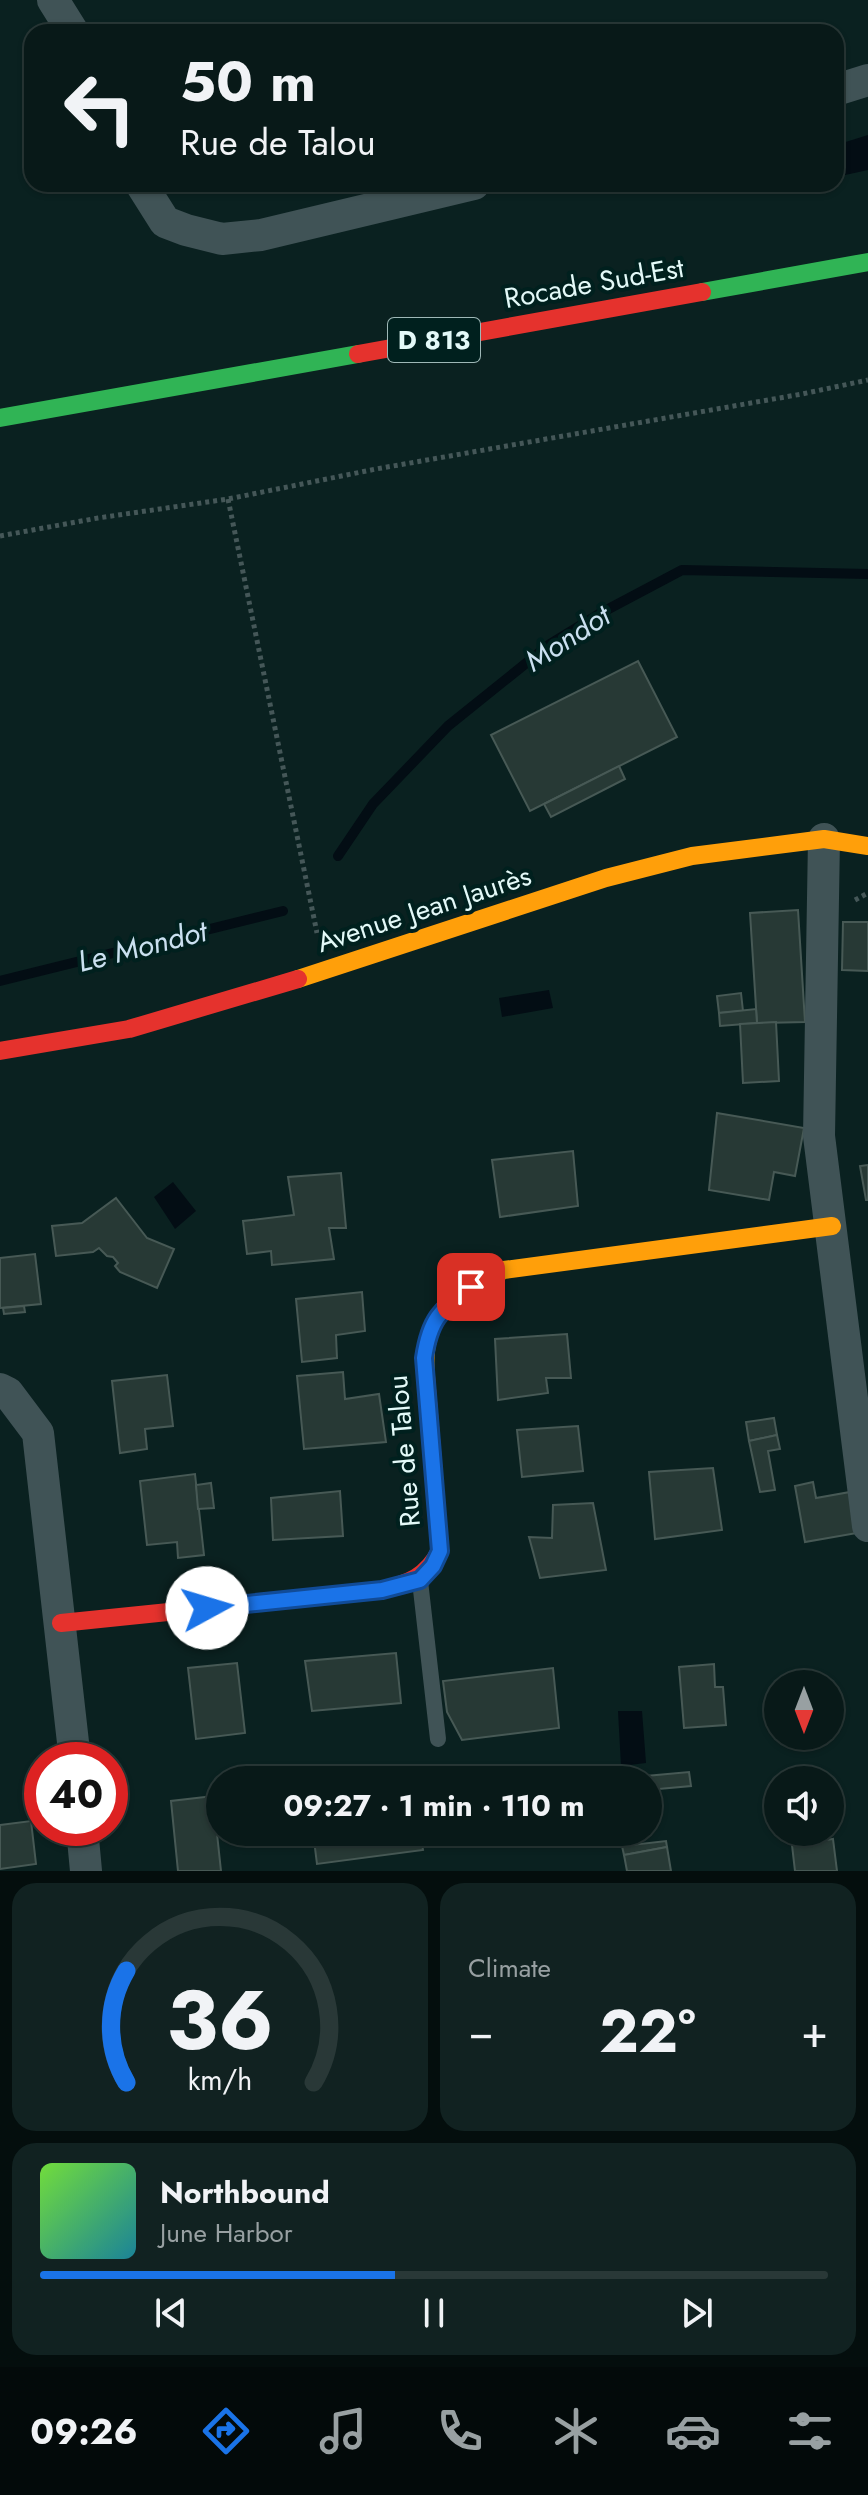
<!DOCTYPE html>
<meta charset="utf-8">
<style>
:root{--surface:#081918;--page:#112221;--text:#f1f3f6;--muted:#98a0a2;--line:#293837;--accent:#1a73e8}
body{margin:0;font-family:Jost,sans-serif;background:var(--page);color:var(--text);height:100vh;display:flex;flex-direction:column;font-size:30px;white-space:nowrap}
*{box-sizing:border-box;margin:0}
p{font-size:26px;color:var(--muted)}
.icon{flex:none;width:44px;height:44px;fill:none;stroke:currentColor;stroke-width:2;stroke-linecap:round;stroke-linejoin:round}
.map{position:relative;height:1871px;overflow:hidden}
.drawer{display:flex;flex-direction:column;gap:12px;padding:12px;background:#040e0d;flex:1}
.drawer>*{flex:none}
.guide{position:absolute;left:24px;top:24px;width:820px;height:168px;border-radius:24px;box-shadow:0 2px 6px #0004,0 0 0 2px var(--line);background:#081918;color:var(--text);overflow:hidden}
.needle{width:52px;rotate:180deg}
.tools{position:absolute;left:764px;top:1670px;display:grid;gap:16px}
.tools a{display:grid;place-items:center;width:80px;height:80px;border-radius:50%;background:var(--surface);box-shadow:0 2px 6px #0004,0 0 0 2px var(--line);font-size:40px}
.speed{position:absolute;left:24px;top:1742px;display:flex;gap:16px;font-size:40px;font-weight:700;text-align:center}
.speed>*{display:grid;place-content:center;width:104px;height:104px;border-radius:50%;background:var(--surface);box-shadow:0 2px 6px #0004,0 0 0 2px var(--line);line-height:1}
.speed .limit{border:12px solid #d22;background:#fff;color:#111}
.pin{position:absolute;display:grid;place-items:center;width:68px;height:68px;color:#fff;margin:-34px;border-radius:16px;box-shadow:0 4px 12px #0006}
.me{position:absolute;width:88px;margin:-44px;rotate:84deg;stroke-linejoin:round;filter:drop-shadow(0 0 6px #0008)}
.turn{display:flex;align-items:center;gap:28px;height:168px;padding:0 24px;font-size:36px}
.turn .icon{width:104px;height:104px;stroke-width:2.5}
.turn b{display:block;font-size:56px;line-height:68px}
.big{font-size:60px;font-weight:700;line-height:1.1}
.drawer .tile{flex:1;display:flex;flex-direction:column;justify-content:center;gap:12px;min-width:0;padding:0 28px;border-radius:24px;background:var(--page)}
.drawer .dial{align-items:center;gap:0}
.dial svg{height:208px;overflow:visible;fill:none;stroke:var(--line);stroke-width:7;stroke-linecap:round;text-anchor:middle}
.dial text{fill:var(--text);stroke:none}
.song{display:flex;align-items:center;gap:24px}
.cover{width:96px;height:96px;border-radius:12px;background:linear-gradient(135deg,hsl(100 70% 55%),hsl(190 70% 35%))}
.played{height:8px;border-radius:4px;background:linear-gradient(90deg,var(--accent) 45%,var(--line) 45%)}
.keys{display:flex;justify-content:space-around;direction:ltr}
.heat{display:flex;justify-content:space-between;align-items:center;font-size:44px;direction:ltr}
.drawer .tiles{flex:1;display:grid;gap:12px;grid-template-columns:1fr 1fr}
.tile:last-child{grid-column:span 2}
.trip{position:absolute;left:206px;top:1766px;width:456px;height:80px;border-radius:40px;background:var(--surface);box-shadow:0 2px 6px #0004,0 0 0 2px var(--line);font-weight:700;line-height:80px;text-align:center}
.tab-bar{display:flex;height:128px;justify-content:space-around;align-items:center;background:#030a0a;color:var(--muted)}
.tab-bar .icon{width:56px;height:56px}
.tab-bar .selected{color:var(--accent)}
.tab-bar b{font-size:36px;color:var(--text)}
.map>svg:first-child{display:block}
.water{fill:#030d14}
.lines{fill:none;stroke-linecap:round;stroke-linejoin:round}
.stream{stroke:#030d14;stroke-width:10}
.building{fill:#273935;stroke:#475955;stroke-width:2}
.path{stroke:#455758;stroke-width:5;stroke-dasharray:4 4;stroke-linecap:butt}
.lane{stroke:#405356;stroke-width:16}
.street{stroke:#405356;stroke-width:32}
.fast{stroke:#30b455;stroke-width:18}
.slow{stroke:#ff9f0a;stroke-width:18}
.jam{stroke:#e5322d;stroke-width:18}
.route-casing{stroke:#114b97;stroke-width:20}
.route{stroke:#1a73e8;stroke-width:14}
.labels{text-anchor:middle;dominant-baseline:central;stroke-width:8;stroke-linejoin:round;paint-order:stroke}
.shield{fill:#00201e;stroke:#9fb8b7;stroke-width:2}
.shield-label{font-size:26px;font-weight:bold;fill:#e3f9f8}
.street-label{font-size:28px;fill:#e3f9f8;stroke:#00201e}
.water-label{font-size:30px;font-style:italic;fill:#cae0f0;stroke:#00201e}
</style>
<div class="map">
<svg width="868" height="1871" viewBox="0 0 868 1871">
<rect width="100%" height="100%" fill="#0a2120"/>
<g class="water">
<polygon points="868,135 868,170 836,177 836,145"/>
<polygon points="549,990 553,1008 502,1017 499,998"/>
<polygon points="173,1182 196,1211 175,1229 154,1197"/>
<polygon points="618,1711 642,1711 646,1763 621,1766"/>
</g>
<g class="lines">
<g class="stream">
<polyline points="338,856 373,804 448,726 550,644 599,614 682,570 868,574"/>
<polyline points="0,981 283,911"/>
</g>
</g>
<g class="building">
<polygon points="638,661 677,737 530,811 491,735"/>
<polygon points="619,766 625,779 551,817 544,804"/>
<polygon points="798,910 805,1022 757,1023 750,913"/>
<polygon points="843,922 868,922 868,971 842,970"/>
<polygon points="741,993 743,1011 719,1013 717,996"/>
<polygon points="756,1009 757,1023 720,1026 719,1013"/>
<polygon points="776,1022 779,1081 743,1083 740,1024"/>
<polygon points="717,1113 804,1128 795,1176 774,1172 769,1200 709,1190"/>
<polygon points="573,1151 578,1206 500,1217 492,1160"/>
<polygon points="868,1165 868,1200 866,1200 860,1166"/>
<polygon points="341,1173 346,1228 329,1228 334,1259 272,1265 271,1251 247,1254 243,1221 294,1215 288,1177"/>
<polygon points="116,1198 147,1238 174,1249 157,1288 120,1272 115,1266 118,1263 113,1257 107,1256 99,1248 93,1252 56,1256 52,1226 82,1223"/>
<polygon points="35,1254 41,1304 0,1308 0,1258"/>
<polygon points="362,1292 365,1331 336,1335 337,1358 302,1362 296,1299"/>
<polygon points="24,1306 25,1312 4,1314 3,1308"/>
<polygon points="567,1334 571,1378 546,1378 548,1393 498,1400 495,1339"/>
<polygon points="343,1372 345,1399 379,1394 386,1442 304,1449 297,1376"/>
<polygon points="167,1375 173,1426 145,1429 147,1449 120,1453 112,1381"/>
<polygon points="774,1418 777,1435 749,1441 746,1422"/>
<polygon points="578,1426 583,1471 522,1477 517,1430"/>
<polygon points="777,1435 780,1449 768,1451 775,1490 760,1492 749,1441"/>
<polygon points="713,1468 722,1530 655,1539 649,1472"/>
<polygon points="195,1474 204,1555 178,1558 177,1542 147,1545 140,1481"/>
<polygon points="813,1482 816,1498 850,1492 857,1533 805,1542 795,1486"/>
<polygon points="211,1483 214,1508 198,1509 196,1485"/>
<polygon points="340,1491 343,1536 273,1540 271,1498"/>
<polygon points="593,1503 606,1570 540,1578 529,1537 552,1538 553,1505"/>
<polygon points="396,1653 401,1703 312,1711 305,1661"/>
<polygon points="237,1663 245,1733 196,1739 188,1668"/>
<polygon points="714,1664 715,1687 723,1687 726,1725 684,1728 679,1667"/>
<polygon points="553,1668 559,1728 462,1740 447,1712 443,1681"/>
<polygon points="689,1772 691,1786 648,1790 648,1780 624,1780 624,1778"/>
<polygon points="213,1796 221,1871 178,1871 171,1801"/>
<polygon points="31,1821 36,1864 0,1869 0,1825"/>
<polygon points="313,1832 420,1832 423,1850 317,1864"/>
<polygon points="489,1832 556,1832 556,1837 490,1842"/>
<polygon points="833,1839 837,1871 795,1871 792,1845"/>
<polygon points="666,1841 667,1847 624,1855 622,1846"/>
<polygon points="667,1847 671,1871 627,1871 624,1855"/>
</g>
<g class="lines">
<g class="path">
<polyline points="228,499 317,933"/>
<polyline points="0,536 98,518 228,499 376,469 802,394 868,380"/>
<polyline points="855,900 868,893"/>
</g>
<polyline class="lane" points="420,1581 438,1739"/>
<g class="street">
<polyline points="53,0 73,32"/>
<polyline points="836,90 868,80"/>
<polyline points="141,184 165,222 186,230 222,239 261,235 474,184"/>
<polyline points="824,839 819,1136 868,1526"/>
<polyline points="0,1389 8,1393 38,1433 75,1760"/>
<polyline points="82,1828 86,1871"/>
</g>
<g class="fast">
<polyline points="702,292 868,262"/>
<polyline points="0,418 358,354"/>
</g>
<g class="slow">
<polyline points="298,979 606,878 692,856 824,839 868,846"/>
<path d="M426,1376C420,1314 453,1295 504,1270L832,1226"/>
</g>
<g class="jam">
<polyline points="358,354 702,292"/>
<polyline points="0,1051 129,1029 298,979"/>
<path d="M61,1623L382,1590C409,1583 426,1577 440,1551L426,1376"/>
</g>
</g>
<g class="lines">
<g class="route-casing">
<path id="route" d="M207,1608L382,1590L420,1580L433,1566L440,1551L424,1358C430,1318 440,1311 471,1287"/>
</g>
<use href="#route" class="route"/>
</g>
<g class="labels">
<rect class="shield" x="388" y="318" width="92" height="44" rx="6"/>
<g class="shield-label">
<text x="434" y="340">D 813</text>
</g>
<g class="street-label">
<text transform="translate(594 283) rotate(-10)">Rocade Sud-Est</text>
<text transform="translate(424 909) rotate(-18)">Avenue Jean Jaurès</text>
<text transform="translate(404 1451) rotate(-95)">Rue de Talou</text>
</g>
<g class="water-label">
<text transform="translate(567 638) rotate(-33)">Mondot</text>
<text transform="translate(142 946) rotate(-14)">Le Mondot</text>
</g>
</g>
</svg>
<div class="tools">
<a><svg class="needle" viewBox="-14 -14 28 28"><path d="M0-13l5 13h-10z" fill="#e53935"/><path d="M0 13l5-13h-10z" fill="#98a0a2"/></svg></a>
<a><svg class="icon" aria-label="sound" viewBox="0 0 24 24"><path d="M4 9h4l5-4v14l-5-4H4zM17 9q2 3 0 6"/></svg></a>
</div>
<div class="speed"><div class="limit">40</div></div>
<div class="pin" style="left:471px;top:1287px;background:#d93025"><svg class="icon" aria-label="arrive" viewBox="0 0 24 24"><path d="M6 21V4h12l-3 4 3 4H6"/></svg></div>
<svg class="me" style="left:207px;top:1608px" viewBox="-20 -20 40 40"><circle r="19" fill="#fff"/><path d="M0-13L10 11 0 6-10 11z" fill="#1a73e8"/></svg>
<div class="trip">09:27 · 1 min · 110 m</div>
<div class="guide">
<div class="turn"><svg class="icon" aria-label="left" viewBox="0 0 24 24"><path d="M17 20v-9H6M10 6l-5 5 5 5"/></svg><div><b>50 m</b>Rue de Talou</div></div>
</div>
</div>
<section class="drawer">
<div class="tiles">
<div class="tile dial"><svg viewBox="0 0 100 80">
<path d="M14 69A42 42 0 1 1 86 69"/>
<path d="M14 69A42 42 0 0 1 14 26" stroke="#1a73e8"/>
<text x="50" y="56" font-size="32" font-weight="700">36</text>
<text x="50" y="72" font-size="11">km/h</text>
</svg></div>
<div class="tile"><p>Climate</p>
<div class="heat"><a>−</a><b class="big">22°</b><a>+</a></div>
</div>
<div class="tile">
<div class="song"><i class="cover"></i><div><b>Northbound</b><p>June Harbor</p></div></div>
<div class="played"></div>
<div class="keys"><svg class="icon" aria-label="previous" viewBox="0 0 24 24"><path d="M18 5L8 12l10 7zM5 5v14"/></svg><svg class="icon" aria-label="pause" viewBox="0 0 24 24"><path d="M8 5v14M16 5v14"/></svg><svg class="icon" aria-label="next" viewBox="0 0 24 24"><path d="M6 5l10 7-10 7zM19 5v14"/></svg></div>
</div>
</div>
</section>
<nav class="tab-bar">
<b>09:26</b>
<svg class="icon selected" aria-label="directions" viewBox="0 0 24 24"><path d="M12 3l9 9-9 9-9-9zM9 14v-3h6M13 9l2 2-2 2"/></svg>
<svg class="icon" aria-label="music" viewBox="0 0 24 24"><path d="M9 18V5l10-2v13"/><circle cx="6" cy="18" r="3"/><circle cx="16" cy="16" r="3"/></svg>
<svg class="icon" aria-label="phone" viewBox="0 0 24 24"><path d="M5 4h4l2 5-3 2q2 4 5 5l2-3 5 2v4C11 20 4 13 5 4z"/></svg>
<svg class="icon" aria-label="climate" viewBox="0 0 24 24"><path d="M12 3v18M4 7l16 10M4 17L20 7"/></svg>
<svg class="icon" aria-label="car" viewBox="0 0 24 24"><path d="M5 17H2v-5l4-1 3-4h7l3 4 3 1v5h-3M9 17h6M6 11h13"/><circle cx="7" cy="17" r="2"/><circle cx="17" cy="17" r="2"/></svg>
<svg class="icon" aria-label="filters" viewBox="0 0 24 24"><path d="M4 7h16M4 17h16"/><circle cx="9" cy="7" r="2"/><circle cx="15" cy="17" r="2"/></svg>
</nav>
